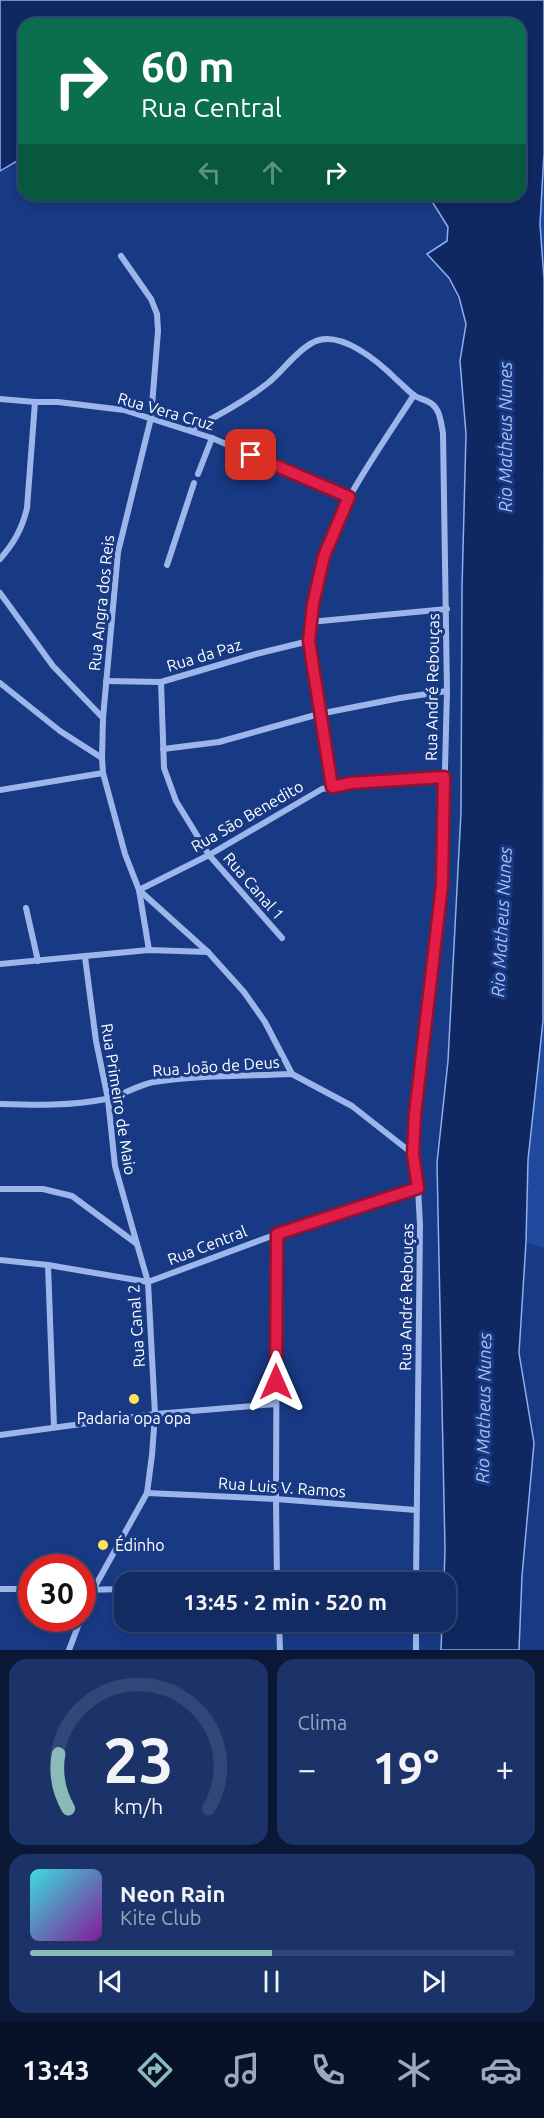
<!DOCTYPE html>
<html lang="pt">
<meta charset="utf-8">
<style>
:root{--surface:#122b62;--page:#1b3368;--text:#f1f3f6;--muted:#9ca7be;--line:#314777;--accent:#8bbbb9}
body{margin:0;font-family:Ubuntu,sans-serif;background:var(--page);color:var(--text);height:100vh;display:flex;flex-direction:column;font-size:22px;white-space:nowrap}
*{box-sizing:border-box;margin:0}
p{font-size:20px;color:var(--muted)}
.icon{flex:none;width:33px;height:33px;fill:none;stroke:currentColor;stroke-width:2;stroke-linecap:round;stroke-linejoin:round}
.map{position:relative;height:1650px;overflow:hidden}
.details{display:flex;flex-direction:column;gap:9px;padding:9px;background:#0a1836;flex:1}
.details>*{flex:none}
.top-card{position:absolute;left:18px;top:18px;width:508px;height:183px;border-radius:18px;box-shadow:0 3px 9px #0003,0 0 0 2px var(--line);background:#0b6e4f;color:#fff;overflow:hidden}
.speed{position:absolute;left:18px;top:1554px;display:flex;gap:12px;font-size:30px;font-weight:700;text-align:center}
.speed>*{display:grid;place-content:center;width:78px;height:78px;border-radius:50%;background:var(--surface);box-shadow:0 3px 9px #0003,0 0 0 2px var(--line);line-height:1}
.speed .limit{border:9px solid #d22;background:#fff;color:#111}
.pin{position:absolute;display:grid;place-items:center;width:51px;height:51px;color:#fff;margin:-26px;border-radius:12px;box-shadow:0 3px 9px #0006}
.me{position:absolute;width:66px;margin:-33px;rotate:0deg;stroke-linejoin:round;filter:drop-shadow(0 0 4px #0008)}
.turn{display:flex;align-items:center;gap:21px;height:126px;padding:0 24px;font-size:27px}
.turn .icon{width:78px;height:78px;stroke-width:2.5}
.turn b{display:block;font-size:42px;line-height:51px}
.lanes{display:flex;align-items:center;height:57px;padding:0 24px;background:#0003;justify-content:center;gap:30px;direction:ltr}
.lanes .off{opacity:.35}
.big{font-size:45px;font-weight:600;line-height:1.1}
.details .card{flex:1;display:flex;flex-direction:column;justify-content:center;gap:9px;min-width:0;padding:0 21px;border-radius:18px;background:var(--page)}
.details .dial{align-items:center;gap:0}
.dial svg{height:156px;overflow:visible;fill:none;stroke:var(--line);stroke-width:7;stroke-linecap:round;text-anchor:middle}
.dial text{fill:var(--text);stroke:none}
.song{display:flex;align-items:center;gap:18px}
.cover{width:72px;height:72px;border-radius:9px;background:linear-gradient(135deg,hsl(180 70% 55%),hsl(290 70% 35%))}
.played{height:6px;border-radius:3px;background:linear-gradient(90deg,var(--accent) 50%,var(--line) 50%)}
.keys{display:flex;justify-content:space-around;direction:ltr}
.heat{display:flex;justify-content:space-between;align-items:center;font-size:33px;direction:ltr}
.details .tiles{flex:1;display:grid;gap:9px;grid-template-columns:1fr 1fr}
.card:last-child{grid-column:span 2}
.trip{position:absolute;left:114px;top:1572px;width:342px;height:60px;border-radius:18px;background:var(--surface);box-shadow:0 3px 9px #0003,0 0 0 2px var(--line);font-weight:600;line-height:60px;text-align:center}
.tab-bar{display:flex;height:96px;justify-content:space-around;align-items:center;background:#071127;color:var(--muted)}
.tab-bar .icon{width:42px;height:42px}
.tab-bar .current{color:var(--accent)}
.tab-bar b{font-size:27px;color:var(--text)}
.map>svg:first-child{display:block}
.green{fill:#20499d}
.water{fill:#0f2861;stroke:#8eafef;stroke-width:1.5}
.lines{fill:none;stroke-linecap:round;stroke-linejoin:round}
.minor{stroke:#9cb6ec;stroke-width:6}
.route-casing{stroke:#92132f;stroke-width:15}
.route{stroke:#e11d48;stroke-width:10}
.poi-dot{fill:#ffe457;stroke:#183983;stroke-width:2}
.labels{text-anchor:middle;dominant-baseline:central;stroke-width:6;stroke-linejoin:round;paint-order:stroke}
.street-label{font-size:16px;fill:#fff;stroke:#183983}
.poi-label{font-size:16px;fill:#fff;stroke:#183983}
.water-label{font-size:18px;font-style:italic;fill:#a7c1f4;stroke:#183983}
</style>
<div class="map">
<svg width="544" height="1650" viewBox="0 0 544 1650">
<rect width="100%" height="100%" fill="#183983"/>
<g class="green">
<polygon points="544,153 544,279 540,224"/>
<polygon points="544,967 544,1248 526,1242 528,1160 543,1021"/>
</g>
<polygon class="water" points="0,0 544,0 544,153 540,224 544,279 543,1021 528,1160 526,1242 519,1353 534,1443 522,1576 519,1650 441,1650 442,1622 446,1622 446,1582 444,1582 445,1549 437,1163 448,1061 461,812 462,588 466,434 460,361 466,324 459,297 449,278 427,254 447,241 448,227 428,195 520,195 520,24 24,24 24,157 0,171"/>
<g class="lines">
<g class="minor">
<polyline points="121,256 151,299 157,314 158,331 151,418 118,552 103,718 102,758 103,773 125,854 139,890 208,952 244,992 265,1022 292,1074 352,1106 413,1154"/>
<polyline points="0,399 35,402 58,402 124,410 212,438 349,497"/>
<path d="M190,430C217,416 244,402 268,383C283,371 295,352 312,343C339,327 380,363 398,381C404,386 409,392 415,396C420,399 427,400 432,404C440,410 441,423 443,433L447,691L442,885L415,1114L413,1154L418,1188L420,1225L416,1582"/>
<polyline points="198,474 212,438"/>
<path d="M0,559C14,543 22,529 27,508L35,402"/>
<polyline points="167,565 194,483"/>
<polyline points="0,593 53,666 103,718"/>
<polyline points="310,622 447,609"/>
<polyline points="106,681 161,682 256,654 309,641"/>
<polyline points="161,682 164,768 176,801 209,855 282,938"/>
<polyline points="0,683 60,731 102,758"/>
<polyline points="163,749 219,742 319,714 400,698 447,691"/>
<path d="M332,787L309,641C312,591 326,540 350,496C369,462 392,429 414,395"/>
<polyline points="0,790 103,773"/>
<polyline points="26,908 38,961"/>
<polyline points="149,950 139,890 209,855 322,789 351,784 444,777"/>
<polyline points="85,957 96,1041 108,1099 115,1166 137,1244"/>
<polyline points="0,964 149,950 208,952"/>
<path d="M0,1104C35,1105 71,1106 106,1099C122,1096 137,1085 154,1082C199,1075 246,1076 292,1074"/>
<polyline points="0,1189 43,1189 72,1196 137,1244 148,1282 155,1414 152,1455 147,1493 93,1590 82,1616"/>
<polyline points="0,1260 48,1265 148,1282 277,1234 418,1188"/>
<polyline points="48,1265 54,1427"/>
<polyline points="0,1435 155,1414 276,1404"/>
<polyline points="147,1493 276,1499 416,1510"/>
<polyline points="277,1582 276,1499 277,1234"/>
<polyline points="0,1589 32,1589"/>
<polyline points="82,1590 124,1589"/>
<polyline points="279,1622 280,1650"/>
<polyline points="416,1622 416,1650"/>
<polyline points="69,1650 81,1618"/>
</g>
</g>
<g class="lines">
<g class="route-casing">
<polyline id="route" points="251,455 349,497 324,556 313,604 309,641 332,787 351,783 444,777 442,885 415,1114 413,1154 418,1188 277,1234 276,1382"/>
</g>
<use href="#route" class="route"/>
</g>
<g class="poi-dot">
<circle cx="134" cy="1399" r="6"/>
<circle cx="103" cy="1545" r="6"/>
</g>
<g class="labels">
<g class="street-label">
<text transform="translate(166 411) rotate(16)">Rua Vera Cruz</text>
<text transform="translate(101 603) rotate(-84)">Rua Angra dos Reis</text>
<text transform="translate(204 655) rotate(-17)">Rua da Paz</text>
<text transform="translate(432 687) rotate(-89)">Rua André Rebouças</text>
<text transform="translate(247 816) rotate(-30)">Rua São Benedito</text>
<text transform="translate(254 886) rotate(49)">Rua Canal 1</text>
<text transform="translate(216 1066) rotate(-4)">Rua João de Deus</text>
<text transform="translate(119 1099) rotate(81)">Rua Primeiro de Maio</text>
<text transform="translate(207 1245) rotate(-21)">Rua Central</text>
<text transform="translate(406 1297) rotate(-89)">Rua André Rebouças</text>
<text transform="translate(136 1326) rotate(-94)">Rua Canal 2</text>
<text transform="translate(282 1487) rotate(4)">Rua Luis V. Ramos</text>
</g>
<g class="poi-label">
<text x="134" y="1418">Padaria opa opa</text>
<text x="115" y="1545" text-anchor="start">Édinho</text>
</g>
<g class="water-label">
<text transform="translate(505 437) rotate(-90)">Rio Matheus Nunes</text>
<text transform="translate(501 922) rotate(-87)">Rio Matheus Nunes</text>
<text transform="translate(483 1408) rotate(-89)">Rio Matheus Nunes</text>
</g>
</g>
</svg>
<div class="speed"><div class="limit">30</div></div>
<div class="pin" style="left:251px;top:455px;background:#d93025"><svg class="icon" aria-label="arrive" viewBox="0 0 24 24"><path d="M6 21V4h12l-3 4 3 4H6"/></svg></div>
<svg class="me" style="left:276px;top:1382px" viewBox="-20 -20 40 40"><path d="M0-17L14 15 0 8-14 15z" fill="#e11d48" stroke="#fff" stroke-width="4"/></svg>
<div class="trip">13:45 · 2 min · 520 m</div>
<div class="top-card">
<div class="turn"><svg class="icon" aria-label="right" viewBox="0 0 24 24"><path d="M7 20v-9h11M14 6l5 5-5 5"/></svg><div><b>60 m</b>Rua Central</div></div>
<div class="lanes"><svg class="icon off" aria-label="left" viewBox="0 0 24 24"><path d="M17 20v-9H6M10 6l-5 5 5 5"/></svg><svg class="icon off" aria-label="ahead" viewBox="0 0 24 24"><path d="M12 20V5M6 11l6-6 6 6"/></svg><svg class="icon" aria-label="right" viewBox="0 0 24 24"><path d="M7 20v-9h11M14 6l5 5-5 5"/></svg></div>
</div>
</div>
<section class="details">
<div class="tiles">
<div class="card dial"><svg viewBox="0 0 100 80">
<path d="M14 69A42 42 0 1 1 86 69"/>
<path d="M14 69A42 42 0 0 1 9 41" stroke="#8bbbb9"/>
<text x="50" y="56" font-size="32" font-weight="700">23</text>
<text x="50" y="72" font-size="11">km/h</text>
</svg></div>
<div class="card"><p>Clima</p>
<div class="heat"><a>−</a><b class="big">19°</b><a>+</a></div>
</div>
<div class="card">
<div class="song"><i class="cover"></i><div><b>Neon Rain</b><p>Kite Club</p></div></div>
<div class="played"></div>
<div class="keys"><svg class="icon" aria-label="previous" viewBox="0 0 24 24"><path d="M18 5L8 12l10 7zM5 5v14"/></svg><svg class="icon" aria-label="pause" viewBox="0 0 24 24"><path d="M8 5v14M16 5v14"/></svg><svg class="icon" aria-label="next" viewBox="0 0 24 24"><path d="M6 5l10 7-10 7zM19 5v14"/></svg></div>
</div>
</div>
</section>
<nav class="tab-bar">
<b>13:43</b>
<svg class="icon current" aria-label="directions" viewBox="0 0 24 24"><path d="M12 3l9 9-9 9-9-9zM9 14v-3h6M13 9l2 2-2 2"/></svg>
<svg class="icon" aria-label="music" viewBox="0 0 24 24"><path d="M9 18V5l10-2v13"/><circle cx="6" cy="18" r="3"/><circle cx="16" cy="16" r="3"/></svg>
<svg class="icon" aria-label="phone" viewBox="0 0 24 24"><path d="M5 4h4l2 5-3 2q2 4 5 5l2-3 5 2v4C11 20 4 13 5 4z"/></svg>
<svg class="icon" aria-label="climate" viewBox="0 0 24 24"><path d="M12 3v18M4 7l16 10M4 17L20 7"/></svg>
<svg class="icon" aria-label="car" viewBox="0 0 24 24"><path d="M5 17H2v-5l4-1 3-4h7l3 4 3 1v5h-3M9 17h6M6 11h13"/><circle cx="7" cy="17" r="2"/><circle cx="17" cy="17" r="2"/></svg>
</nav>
